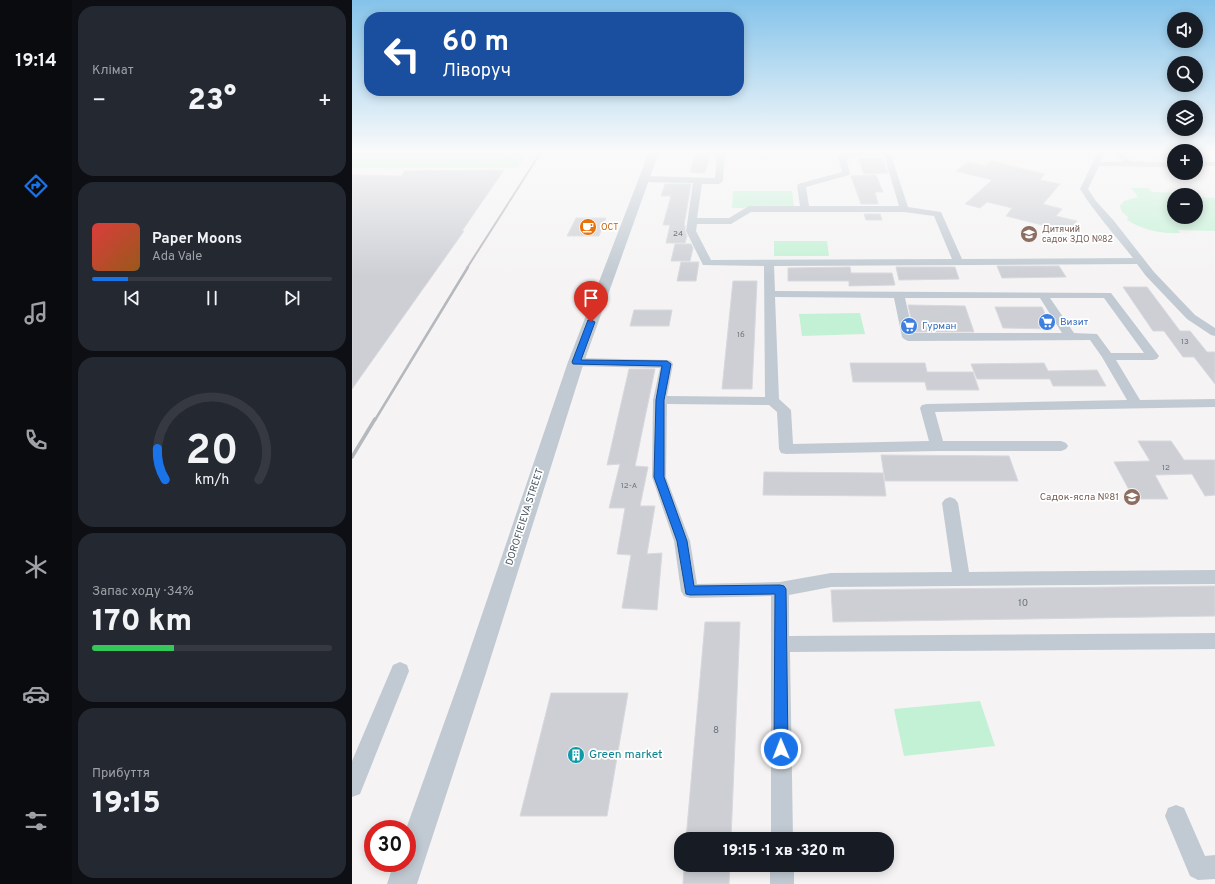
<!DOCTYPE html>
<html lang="uk">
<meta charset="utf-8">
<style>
:root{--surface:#171b24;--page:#242831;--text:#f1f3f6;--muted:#9ea1a6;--line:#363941;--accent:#1a73e8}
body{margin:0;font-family:Overpass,sans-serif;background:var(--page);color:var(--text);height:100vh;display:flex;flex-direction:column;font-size:15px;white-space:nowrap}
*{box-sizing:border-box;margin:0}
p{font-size:13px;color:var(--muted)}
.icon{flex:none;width:22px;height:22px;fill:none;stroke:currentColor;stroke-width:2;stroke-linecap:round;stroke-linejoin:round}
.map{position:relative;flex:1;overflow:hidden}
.drawer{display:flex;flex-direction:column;gap:6px;padding:6px;background:#0d0f14;width:280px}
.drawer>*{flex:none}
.banner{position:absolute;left:12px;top:12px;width:380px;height:84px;border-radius:16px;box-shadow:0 2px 10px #0003;background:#1a4fa0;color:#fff;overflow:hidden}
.tools{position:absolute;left:815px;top:12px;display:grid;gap:8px}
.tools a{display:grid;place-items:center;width:36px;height:36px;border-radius:50%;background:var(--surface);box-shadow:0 2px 10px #0003;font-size:20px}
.speed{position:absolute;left:12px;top:820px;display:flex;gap:8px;font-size:20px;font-weight:700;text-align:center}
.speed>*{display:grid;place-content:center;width:52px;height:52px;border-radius:50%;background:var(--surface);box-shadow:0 2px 10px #0003;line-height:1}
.speed .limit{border:6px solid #d22;background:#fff;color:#111}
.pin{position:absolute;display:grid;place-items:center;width:34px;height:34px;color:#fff;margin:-41px -17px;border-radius:50% 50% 50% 0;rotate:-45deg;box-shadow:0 0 4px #0007}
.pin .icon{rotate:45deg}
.me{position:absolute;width:44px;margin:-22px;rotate:359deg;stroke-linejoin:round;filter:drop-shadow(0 0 3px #0008)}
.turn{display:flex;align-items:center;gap:14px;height:84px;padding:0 12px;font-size:18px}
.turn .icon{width:52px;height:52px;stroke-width:2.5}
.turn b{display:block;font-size:28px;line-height:34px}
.big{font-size:30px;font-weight:800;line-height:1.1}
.drawer .card{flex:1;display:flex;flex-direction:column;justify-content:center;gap:6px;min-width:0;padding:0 14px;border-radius:16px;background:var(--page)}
.drawer .dial{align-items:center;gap:0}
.dial svg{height:104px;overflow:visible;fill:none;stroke:var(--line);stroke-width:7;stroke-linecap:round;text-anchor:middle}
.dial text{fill:var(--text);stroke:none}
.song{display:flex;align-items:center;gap:12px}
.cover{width:48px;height:48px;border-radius:6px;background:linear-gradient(135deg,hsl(0 70% 55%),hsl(30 70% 35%))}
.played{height:4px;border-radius:2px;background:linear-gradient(90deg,var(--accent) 15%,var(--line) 15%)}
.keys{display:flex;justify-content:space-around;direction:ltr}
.heat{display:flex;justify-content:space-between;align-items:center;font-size:22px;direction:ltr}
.charge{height:6px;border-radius:3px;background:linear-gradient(90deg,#34c759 34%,var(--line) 0)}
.trip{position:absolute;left:322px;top:832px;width:220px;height:40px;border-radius:16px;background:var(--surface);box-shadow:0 2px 10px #0003;font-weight:800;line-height:40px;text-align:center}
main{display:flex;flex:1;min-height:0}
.menu{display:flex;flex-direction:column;width:72px;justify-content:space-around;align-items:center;background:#090b0e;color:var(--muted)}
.menu .icon{width:28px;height:28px}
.menu .current{color:var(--accent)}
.menu b{font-size:18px;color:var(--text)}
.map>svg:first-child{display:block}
.green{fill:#c3f1d5}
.building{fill:#cdcfd5;stroke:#d7d9de}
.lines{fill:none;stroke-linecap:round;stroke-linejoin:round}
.minor{fill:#c1cad2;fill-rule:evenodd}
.tertiary{fill:#c1cad2;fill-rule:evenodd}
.rail-far2{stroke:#b5b8bd;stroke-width:2}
.rail-far1{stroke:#b5b8bd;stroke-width:2.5}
.rail{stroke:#b5b8bd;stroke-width:3.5}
.route{fill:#1a73e8;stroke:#114b97}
.labels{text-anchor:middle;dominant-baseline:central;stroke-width:3.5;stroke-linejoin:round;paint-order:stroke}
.number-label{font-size:8px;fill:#6b747e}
.far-food-label{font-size:9px;fill:#c56008;stroke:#fff;text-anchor:start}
.far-education-label{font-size:9px;fill:#785e54;stroke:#fff;text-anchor:start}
.shop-label{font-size:10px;fill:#366cbe;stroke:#fff;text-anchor:start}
.education-label{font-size:10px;fill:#785e54;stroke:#fff;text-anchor:end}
.street-label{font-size:10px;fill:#4a5661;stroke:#fff}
.near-number-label{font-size:10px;fill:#6b747e}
.near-culture-label{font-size:12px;fill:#0d838f;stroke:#fff;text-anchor:start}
</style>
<main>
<nav class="menu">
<b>19:14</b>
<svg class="icon current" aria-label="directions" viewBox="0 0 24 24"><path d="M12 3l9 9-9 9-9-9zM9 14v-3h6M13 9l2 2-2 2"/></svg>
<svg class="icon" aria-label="music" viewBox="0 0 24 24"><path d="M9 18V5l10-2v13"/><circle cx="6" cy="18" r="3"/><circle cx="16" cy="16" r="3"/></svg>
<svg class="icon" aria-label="phone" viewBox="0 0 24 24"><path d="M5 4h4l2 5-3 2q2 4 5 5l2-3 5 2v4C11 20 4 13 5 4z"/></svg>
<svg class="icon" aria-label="climate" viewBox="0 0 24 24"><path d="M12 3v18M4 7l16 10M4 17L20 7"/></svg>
<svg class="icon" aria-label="car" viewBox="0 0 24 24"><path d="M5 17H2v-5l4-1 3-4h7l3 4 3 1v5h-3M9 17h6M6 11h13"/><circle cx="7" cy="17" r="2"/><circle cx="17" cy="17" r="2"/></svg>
<svg class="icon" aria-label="filters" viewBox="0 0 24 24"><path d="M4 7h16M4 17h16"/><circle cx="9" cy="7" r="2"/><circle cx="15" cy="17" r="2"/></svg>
</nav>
<section class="drawer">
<div class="card"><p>Клімат</p>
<div class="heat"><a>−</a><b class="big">23°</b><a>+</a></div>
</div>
<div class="card">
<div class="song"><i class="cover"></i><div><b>Paper Moons</b><p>Ada Vale</p></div></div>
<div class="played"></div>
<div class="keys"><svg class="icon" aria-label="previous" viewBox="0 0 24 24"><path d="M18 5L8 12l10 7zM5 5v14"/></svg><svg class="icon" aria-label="pause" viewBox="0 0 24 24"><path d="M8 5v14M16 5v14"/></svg><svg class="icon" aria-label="next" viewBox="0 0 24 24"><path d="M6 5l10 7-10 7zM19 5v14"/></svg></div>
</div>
<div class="card dial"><svg viewBox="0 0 100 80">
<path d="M14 69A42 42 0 1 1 86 69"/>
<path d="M14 69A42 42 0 0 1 8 45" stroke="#1a73e8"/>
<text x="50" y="56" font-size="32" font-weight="700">20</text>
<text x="50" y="72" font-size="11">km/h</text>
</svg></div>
<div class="card"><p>Запас ходу · 34%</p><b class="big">170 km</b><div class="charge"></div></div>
<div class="card"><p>Прибуття</p><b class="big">19:15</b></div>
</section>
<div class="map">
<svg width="863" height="884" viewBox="0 0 863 884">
<rect width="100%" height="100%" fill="#f5f3f3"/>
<g class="green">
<polygon points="0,152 177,152 166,168 0,168"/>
<path d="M779,188H796L800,192L839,193L841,195H822V217H844V197L863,198V231L826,230L828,233C809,234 790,230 774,219L777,218L770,212L768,206L772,201L786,197Z"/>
<polygon points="381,191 440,191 442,207 380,208"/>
<polygon points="422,241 475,241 477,256 422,256"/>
<polygon points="508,313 513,334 450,336 447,314"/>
<polygon points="628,701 643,746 552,756 542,709"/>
</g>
<g class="building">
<polygon points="344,152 359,152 353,173 338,172"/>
<polygon points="506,158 530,158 536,173 512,174"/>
<polygon points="639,161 693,174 688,180 708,184 691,204 710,209 704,216 725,221 717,232 654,216 660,208 635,202 628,208 613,204 640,180 604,171 615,162 634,166"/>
<polygon points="152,170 110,231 112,231 0,389 0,175 49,176 53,171"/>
<polygon points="524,175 531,192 523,192 526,204 509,204 499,176"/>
<polygon points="313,184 339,184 332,225 333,225 333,231 335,236 333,243 314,243 318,225 311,225 319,196 309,196"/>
<polygon points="512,214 528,214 530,220 514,220"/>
<polygon points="224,218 254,218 247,236 215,236"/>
<polygon points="323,244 339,244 341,248 338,261 319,261"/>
<polygon points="329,262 347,262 344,281 325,281"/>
<polygon points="645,266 707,266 714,277 650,278"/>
<polygon points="498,267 499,273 540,273 543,285 497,286 497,281 436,281 436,268"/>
<polygon points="544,267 603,267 607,279 547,280"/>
<polygon points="381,281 405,281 400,389 370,389"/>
<polygon points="771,287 795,287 828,331 838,331 855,352 863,352 863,384 842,357 831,357 812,331 801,331"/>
<polygon points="556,305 613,306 622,332 562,332"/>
<polygon points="643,307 690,307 700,329 651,328"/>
<polygon points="282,310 320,310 317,326 278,326"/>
<polygon points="498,363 573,363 575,372 621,372 627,390 575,390 573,382 501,382"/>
<polygon points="692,363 696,371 745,370 754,386 701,386 698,379 625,379 619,364"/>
<polygon points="277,369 303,369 283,466 296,467 288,506 303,506 295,554 310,553 305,610 270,608 279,555 265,554 273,508 257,508 268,464 255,465"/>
<polygon points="786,441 819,441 832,460 863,460 863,495 853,496 840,474 803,475 816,499 782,499 762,462 798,461"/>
<polygon points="529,455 657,456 666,481 533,481"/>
<polygon points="412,472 531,473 534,496 411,495"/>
<polygon points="863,586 863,616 481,622 479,590"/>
<polygon points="353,622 388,622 379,839 334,839"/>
<polygon points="199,693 276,693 255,816 168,816"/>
<polygon points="332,865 378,865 377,884 331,884"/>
</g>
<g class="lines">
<g class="minor">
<path d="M365,152H373L371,181L367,184H350L345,218H377L397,206H448L445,186L446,184L490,172L486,157L487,155L501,152H538L556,207L589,212L610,259L781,258C763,235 743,213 728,189L746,152H754L749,162H771L762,152H770L778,161L822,163V167L747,166L736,189L744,201L762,221L802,272L843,315L863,328V336L859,335L835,319L794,276L785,264L422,266L423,291L759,293L807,356L805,359L801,360H764L788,400L863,399V407L583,412L591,441H709L714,443L716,446L714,449L709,451H585L434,454L429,453L427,449L425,412L417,405L315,404L314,477L338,541L345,584L428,582L479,573L600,572L590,503L593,499L598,497L603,499L606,503L617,572L863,570V584L479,587L437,595V636L863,633V649L438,652L441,839H419V596L338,598L332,596L329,591L322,541L300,477L301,400L308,368L224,366L220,365L218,362L220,359L224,358L315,360L319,361L321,364L315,396L413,397L412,266L351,265L334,231L341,183L293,182L289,179L293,176L363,178ZM532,155L547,206H457L454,187L497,175L498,173L494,159L506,156ZM399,212H552L582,216L600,259L359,260L344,231L345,224H379ZM423,297L542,298L550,337L552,339L556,341L738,340L750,357L775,400L575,404L570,405L568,408L577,441L441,444L439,410L427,399ZM553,298H688L710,333H561ZM698,298H752L792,353H759L745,334L722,333Z"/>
<rect x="844" y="162" width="19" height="4"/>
<polygon points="48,662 55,665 57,671 8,794 0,797 0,761 41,665"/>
<polygon points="824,805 832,808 853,856 863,855 863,879 846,880 838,876 813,816 816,808"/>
<rect x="418" y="865" width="24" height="19"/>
</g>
<polygon class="tertiary" points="297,152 307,152 232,362 133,676 65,884 35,884 42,863 55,863 54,829 109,676 216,362"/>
<polyline class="rail-far2" points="115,268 189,152"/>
<polyline class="rail-far1" points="23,420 116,267"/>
<polyline class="rail" points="0,457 23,419"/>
</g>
<linearGradient id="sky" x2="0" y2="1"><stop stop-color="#85c3ea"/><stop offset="0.55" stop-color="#fafafa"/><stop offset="1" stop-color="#fafafa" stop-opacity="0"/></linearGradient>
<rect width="863" height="276" fill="url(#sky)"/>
<polygon class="route" points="236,320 239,320 243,322 229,360 315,361 319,364 312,400 312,477 335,541 342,586 428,585 432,586 434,589 436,749 434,754 429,756 424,754 422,749 423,594 338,595 334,594 325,541 302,477 304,400 310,366 221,364 220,362"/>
<defs>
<g id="cafe-disc" transform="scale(0.9)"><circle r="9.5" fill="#e8710a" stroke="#fff"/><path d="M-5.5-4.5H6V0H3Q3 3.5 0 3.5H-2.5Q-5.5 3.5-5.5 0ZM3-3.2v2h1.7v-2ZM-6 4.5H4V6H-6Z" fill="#fff"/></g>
<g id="school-disc" transform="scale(0.9)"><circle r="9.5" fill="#8d6e63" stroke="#fff"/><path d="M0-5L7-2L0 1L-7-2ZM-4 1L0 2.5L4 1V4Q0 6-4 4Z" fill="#fff"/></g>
<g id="supermarket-disc" transform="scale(0.9)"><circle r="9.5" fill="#3f7fe0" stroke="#fff"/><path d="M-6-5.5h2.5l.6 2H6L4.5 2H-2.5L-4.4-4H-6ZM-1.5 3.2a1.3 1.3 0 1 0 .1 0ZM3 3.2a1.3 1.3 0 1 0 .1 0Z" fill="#fff"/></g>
<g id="building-disc" transform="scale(0.9)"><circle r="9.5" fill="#0f9aa8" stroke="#fff"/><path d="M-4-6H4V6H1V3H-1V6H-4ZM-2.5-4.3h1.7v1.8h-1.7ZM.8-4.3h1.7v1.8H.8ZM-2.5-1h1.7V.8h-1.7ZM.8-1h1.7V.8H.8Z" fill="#fff"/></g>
</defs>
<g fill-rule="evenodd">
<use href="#cafe-disc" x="236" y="227"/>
<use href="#school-disc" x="677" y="234"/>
<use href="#supermarket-disc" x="695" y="322"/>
<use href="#supermarket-disc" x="557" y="326"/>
<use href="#school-disc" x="780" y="497"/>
<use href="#building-disc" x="224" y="755"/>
</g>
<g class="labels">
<g class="number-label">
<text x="326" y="234">24</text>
<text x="389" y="335">16</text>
<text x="833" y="342">13</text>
<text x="814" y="468">12</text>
<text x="277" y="486">12-А</text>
</g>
<g class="far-food-label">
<text x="249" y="227">ОСТ</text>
</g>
<g class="far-education-label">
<text x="690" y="229">Дитячий<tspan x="690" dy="10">садок ЗДО №82</tspan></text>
</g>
<g class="shop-label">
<text x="708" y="322">Визит</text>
<text x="570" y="326">Гурман</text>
</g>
<g class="education-label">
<text x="767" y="497">Садок-ясла №81</text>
</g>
<g class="street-label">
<text transform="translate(173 517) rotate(-72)">DOROFIEIEVA STREET</text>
</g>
<g class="near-number-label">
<text x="671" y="603">10</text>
<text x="364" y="730">8</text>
</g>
<g class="near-culture-label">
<text x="237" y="755">Green market</text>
</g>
</g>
</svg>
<div class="tools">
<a><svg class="icon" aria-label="sound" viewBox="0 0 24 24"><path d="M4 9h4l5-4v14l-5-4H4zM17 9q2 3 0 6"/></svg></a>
<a><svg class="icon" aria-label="search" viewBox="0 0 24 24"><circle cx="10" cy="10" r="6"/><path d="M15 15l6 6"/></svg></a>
<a><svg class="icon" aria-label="layers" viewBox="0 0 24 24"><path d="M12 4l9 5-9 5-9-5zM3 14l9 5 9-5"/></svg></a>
<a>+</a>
<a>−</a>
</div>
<div class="speed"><div class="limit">30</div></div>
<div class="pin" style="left:239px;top:322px;background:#d93025"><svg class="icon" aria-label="arrive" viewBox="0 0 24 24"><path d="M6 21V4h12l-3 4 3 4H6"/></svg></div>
<svg class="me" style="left:429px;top:749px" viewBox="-20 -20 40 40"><circle r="17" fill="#1a73e8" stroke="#fff" stroke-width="3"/><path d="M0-11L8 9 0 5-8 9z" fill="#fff"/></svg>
<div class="trip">19:15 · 1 хв · 320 m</div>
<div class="banner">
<div class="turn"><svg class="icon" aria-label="left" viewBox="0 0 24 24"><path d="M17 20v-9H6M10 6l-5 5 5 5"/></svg><div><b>60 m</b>Ліворуч</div></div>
</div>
</div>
</main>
